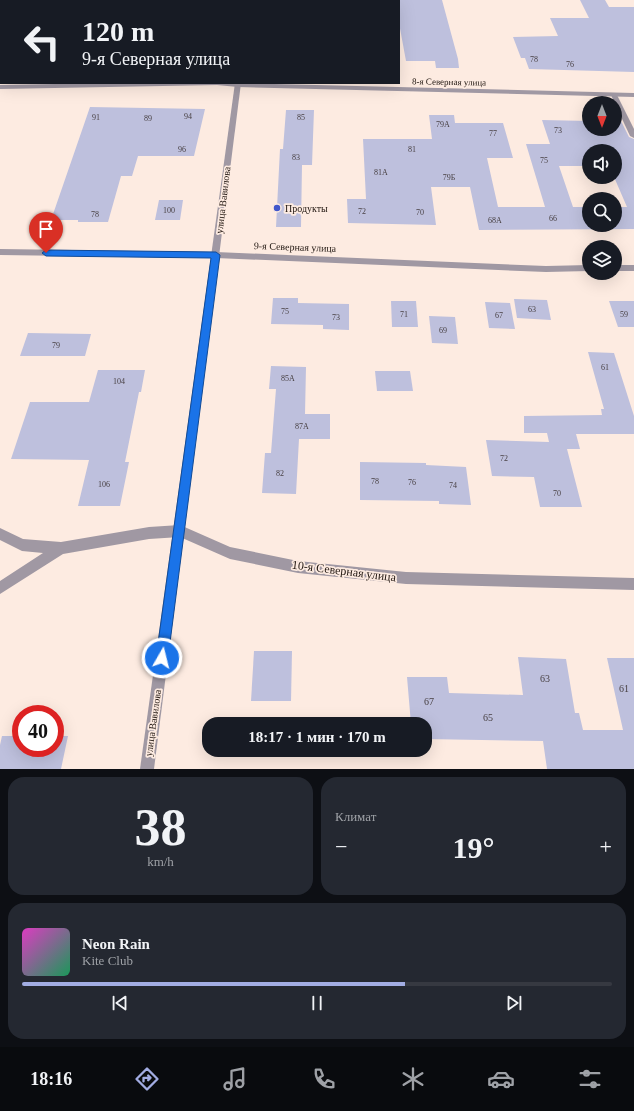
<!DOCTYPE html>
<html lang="ru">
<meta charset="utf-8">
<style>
:root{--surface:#171b24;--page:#242831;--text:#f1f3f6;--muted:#9ea1a6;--line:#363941;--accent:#a2ade3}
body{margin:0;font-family:"Times New Roman",serif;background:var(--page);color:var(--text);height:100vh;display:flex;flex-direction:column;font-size:15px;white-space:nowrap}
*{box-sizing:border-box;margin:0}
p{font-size:13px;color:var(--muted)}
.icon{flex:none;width:22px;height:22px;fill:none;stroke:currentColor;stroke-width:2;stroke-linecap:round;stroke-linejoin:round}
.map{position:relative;height:769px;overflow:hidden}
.sheet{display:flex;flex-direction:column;gap:8px;padding:8px;background:#0d0f14;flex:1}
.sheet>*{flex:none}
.hud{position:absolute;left:0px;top:0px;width:400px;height:84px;box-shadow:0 4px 16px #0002;background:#171b24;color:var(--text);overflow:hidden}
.needle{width:26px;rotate:180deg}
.fabs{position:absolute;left:582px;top:96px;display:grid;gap:8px}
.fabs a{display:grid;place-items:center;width:40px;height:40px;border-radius:50%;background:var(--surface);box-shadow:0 4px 16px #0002;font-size:20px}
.speed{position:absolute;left:12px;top:705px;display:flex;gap:8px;font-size:20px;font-weight:700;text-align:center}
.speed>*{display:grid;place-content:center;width:52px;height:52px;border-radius:50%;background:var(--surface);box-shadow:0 4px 16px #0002;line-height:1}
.speed .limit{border:6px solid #d22;background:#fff;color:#111}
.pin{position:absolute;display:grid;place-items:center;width:34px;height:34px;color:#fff;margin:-41px -17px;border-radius:50% 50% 50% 0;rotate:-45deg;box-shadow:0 0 4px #0007}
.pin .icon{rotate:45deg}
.me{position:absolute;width:44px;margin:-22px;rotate:8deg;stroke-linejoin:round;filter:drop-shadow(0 0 3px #0008)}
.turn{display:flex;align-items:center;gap:14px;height:84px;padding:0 16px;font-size:18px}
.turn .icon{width:52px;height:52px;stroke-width:2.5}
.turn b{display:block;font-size:28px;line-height:34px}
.big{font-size:30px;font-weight:600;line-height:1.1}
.sheet .card{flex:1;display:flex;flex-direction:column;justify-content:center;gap:6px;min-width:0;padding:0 14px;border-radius:16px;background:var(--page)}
.sheet .dial{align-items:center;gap:0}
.dial b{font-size:52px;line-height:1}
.song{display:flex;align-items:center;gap:12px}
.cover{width:48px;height:48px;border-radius:6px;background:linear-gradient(135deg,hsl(310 70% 55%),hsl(150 70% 35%))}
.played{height:4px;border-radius:2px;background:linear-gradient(90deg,var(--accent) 65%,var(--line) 65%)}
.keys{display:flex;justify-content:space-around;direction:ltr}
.heat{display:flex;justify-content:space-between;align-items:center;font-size:22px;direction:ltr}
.sheet .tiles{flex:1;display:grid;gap:8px;grid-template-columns:1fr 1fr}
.card:last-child{grid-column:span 2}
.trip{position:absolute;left:202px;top:717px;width:230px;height:40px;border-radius:16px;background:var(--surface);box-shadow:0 4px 16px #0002;font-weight:600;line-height:40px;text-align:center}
.dock{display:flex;height:64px;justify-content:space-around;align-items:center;background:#090b0e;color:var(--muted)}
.dock .icon{width:28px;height:28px}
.dock .active{color:var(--accent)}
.dock b{font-size:18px;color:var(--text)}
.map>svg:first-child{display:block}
.building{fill:#bec0dd;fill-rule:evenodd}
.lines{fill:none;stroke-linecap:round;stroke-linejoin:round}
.service{fill:#a098a3;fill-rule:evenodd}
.minor{fill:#a098a3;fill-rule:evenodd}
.tertiary{fill:#a098a3;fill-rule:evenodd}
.route{fill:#1a73e8;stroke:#114b97}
.poi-dot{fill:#4157cb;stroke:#fdebe1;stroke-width:1.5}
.labels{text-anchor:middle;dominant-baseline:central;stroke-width:3.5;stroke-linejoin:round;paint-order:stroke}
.number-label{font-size:8px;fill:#484043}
.far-street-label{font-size:9px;fill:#201610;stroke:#fdebe1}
.street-label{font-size:10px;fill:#201610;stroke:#fdebe1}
.poi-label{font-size:10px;fill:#201610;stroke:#fdebe1;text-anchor:start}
.near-number-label{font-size:10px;fill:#484043}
.near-street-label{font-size:12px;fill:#201610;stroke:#fdebe1}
</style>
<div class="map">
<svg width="634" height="769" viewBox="0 0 634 769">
<rect width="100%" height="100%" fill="#fdebe1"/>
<g class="building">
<polygon points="399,0 442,0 458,59 459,68 436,68 435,61 406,61 399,23"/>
<polygon points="580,0 605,0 609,7 634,7 634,72 529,69 525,58 521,58 513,37 558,36 550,18 589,18"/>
<polygon points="90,107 205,109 194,156 138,156 132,176 121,176 108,222 78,222 78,220 51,220"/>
<polygon points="286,110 314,110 312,165 302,165 301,227 276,227 280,149 283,149"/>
<path d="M429,115H454L455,123H503L513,158H487L498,207H545L526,144H550L542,120L589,121V129H615V117H619L629,137L634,139V229L479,230L470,187H431L436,225L348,223L347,199H366L363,139H432ZM589,151H615L614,177L627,207H615V225H589V207H573L559,166H589Z"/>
<polygon points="159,200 183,200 180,220 155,220"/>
<polygon points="273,298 298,298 298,303 349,304 349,330 323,329 323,325 271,324"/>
<polygon points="514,299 547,300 551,320 517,318"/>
<polygon points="391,301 416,301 418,327 392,327"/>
<polygon points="609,301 634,301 634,327 618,327"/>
<polygon points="485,302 510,303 515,329 489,328"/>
<polygon points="429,316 455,317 458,344 432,343"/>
<polygon points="28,333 91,334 85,356 20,356"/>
<polygon points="588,352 614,353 634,416 634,434 576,434 580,449 567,449 582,507 540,507 534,477 492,476 486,440 549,442 547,433 524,433 524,416 602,415 601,409 604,409"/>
<polygon points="271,366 306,367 305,414 330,414 330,439 299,439 296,494 262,493 265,453 271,453 276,389 269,389"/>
<polygon points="98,370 145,370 141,392 139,392 125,462 129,462 120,506 78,506 89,460 11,459 30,402 89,402"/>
<polygon points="375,371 410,371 413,391 377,391"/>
<polygon points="360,462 426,463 426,465 466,467 471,505 439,504 439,501 360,500"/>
<polygon points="254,651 292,651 291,701 251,701"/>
<polygon points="518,657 566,659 575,713 579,713 583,730 623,730 607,658 634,658 634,769 547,769 543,741 425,739 425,724 411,724 407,677 447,677 449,693 523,695"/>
<polygon points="2,736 21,736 21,748 55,748 55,736 68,736 61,769 0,769 0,745"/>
</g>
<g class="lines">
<polygon class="service" points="614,93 617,95 634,129 634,138 630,136 611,95"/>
<g class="minor">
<polygon points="109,83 238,83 634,93 634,97 238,87 217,85 0,89 0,85"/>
<polygon points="0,249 216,252 546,266 589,265 589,271 546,272 216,258 0,255"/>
<rect x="615" y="265" width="19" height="6"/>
<polygon points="180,525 230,547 298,561 406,572 634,578 634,590 406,584 298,573 230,559 180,537 149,539 63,554 0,594 0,581 43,553 22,551 0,540 0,528 23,539 61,542 149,527"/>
</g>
<g class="tertiary">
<rect x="248" y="0" width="6" height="1"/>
<polygon points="235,83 241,83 154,769 140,769"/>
</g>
</g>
<polygon class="route" points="46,250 216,252 220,255 168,658 167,662 162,664 158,662 156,658 211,258 46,256 42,253"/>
<circle class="poi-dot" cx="277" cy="208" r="4"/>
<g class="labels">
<g class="number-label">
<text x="534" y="59">78</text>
<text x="570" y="64">76</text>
<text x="188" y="116">94</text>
<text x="96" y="117">91</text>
<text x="301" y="117">85</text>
<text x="148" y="118">89</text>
<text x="443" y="124">79A</text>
<text x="558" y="130">73</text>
<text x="493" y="133">77</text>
<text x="182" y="149">96</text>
<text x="412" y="149">81</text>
<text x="296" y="157">83</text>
<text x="544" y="160">75</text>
<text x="381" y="172">81A</text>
<text x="449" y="177">79Б</text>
<text x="169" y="210">100</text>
<text x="362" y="211">72</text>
<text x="420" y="212">70</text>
<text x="95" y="214">78</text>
<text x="553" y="218">66</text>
<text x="495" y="220">68A</text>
<text x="532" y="309">63</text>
<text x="285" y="311">75</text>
<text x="404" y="314">71</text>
<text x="624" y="314">59</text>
<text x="499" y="315">67</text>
<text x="336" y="317">73</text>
<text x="443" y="330">69</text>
<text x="56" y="345">79</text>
<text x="605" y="367">61</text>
<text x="288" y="378">85A</text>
<text x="119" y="381">104</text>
<text x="302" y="426">87А</text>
<text x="504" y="458">72</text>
<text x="280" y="473">82</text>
<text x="375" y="481">78</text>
<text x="412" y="482">76</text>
<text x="104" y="484">106</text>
<text x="453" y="485">74</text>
<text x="557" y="493">70</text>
</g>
<g class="far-street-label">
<text transform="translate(449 82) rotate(1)">8-я Северная улица</text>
</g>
<g class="street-label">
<text transform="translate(223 200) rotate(-83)">улица Вавилова</text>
<text transform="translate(295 247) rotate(2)">9-я Северная улица</text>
<text transform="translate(153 723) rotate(-82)">улица Вавилова</text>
</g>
<g class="poi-label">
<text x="285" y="208">Продукты</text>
</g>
<g class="near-number-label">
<text x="545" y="678">63</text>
<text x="624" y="688">61</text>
<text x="429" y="701">67</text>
<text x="488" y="717">65</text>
</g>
<g class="near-street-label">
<text transform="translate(344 571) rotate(7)">10-я Северная улица</text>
</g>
</g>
</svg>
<div class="fabs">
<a><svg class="needle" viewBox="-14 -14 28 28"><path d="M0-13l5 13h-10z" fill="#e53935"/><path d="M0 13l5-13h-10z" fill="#9ea1a6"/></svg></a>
<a><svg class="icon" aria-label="sound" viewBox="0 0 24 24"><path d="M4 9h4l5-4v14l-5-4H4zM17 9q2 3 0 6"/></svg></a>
<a><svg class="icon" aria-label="search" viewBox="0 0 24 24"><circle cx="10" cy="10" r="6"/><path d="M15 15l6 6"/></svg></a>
<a><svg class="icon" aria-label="layers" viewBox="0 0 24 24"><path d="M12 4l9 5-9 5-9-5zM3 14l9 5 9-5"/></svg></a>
</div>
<div class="speed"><div class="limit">40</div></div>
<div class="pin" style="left:46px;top:253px;background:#d93025"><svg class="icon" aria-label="arrive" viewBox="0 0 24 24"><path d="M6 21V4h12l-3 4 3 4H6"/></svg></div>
<svg class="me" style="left:162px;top:658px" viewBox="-20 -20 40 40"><circle r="17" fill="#1a73e8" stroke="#fff" stroke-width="3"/><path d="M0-11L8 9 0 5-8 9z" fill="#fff"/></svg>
<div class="trip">18:17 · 1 мин · 170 m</div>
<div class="hud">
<div class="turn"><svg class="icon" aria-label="left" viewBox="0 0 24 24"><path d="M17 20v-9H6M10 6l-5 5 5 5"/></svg><div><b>120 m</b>9-я Северная улица</div></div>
</div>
</div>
<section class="sheet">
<div class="tiles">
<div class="card dial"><b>38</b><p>km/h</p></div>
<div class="card"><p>Климат</p>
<div class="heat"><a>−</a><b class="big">19°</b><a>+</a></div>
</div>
<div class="card">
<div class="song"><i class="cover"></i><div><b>Neon Rain</b><p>Kite Club</p></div></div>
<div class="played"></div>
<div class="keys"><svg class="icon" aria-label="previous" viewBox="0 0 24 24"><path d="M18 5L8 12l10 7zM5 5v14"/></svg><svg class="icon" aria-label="pause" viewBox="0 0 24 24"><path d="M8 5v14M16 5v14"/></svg><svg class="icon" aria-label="next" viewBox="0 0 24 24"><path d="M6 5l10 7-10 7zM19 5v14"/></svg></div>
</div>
</div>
</section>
<nav class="dock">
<b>18:16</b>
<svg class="icon active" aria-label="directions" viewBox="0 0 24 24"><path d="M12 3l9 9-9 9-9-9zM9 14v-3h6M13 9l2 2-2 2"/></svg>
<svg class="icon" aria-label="music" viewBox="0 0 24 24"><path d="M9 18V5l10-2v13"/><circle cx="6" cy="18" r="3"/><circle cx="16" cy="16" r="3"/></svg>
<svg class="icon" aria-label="phone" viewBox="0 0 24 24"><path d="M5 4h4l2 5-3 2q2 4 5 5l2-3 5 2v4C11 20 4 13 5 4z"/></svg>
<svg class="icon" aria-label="climate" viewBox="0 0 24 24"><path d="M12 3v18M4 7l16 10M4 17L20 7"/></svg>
<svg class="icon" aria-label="car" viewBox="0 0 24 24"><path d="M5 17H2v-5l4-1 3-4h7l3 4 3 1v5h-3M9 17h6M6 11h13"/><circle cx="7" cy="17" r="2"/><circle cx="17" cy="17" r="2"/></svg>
<svg class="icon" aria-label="filters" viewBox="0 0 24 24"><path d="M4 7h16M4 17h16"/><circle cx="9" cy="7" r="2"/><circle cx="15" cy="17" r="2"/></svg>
</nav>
